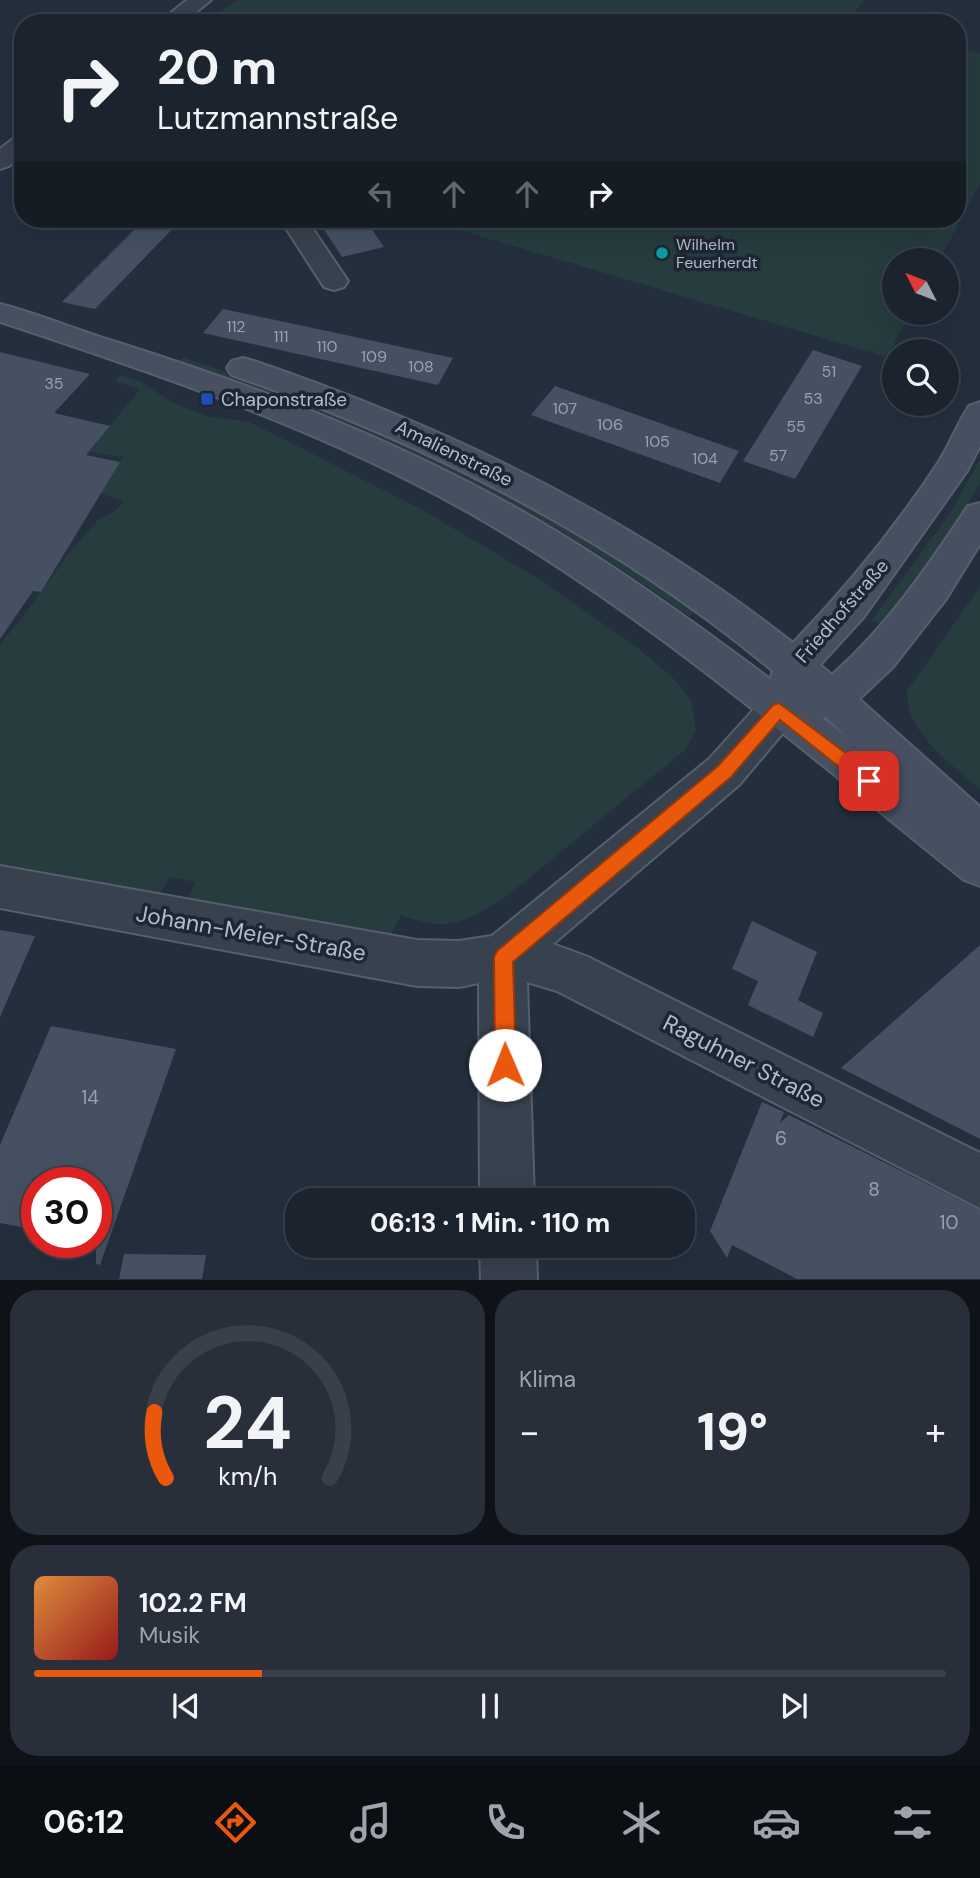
<!DOCTYPE html>
<html lang="de">
<meta charset="utf-8">
<style>
:root{--surface:#1b232e;--page:#282f3a;--text:#f1f3f6;--muted:#a0a4aa;--line:#39404a;--accent:#ea580c}
body{margin:0;font-family:"DM Sans",sans-serif;background:var(--page);color:var(--text);height:100vh;display:flex;flex-direction:column;font-size:26px;white-space:nowrap}
*{box-sizing:border-box;margin:0}
p{font-size:23px;color:var(--muted)}
.icon{flex:none;width:38px;height:38px;fill:none;stroke:currentColor;stroke-width:2;stroke-linecap:round;stroke-linejoin:round}
.map{position:relative;height:1280px;overflow:hidden}
.drawer{display:flex;flex-direction:column;gap:10px;padding:10px;background:#0f1319;flex:1}
.drawer>*{flex:none}
.guide{position:absolute;left:14px;top:14px;width:952px;height:214px;border-radius:28px;box-shadow:0 7px 28px #0002,0 0 0 2px var(--line);background:#1b232e;color:var(--text);overflow:hidden}
.needle{width:46px;rotate:312deg}
.fabs{position:absolute;left:882px;top:248px;display:grid;gap:14px}
.fabs a{display:grid;place-items:center;width:77px;height:77px;border-radius:50%;background:var(--surface);box-shadow:0 7px 28px #0002,0 0 0 2px var(--line);font-size:35px}
.speed{position:absolute;left:21px;top:1167px;display:flex;gap:14px;font-size:35px;font-weight:700;text-align:center}
.speed>*{display:grid;place-content:center;width:91px;height:91px;border-radius:50%;background:var(--surface);box-shadow:0 7px 28px #0002,0 0 0 2px var(--line);line-height:1}
.speed .limit{border:10px solid #d22;background:#fff;color:#111}
.pin{position:absolute;display:grid;place-items:center;width:60px;height:60px;color:#fff;margin:-30px;border-radius:14px;box-shadow:0 4px 10px #0006}
.me{position:absolute;width:77px;margin:-38px;rotate:359deg;stroke-linejoin:round;filter:drop-shadow(0 0 5px #0008)}
.turn{display:flex;align-items:center;gap:24px;height:147px;padding:0 28px;font-size:32px}
.turn .icon{width:91px;height:91px;stroke-width:2.5}
.turn b{display:block;font-size:49px;line-height:60px}
.lanes{display:flex;align-items:center;height:66px;padding:0 28px;background:#0003;justify-content:center;gap:35px;direction:ltr}
.lanes .off{opacity:.35}
.big{font-size:52px;font-weight:700;line-height:1.1}
.drawer .tile{flex:1;display:flex;flex-direction:column;justify-content:center;gap:10px;min-width:0;padding:0 24px;border-radius:28px;background:var(--page)}
.drawer .dial{align-items:center;gap:0}
.dial svg{height:182px;overflow:visible;fill:none;stroke:var(--line);stroke-width:7;stroke-linecap:round;text-anchor:middle}
.dial text{fill:var(--text);stroke:none}
.song{display:flex;align-items:center;gap:21px}
.cover{width:84px;height:84px;border-radius:10px;background:linear-gradient(135deg,hsl(30 70% 55%),hsl(0 70% 35%))}
.played{height:7px;border-radius:4px;background:linear-gradient(90deg,var(--accent) 25%,var(--line) 25%)}
.keys{display:flex;justify-content:space-around;direction:ltr}
.heat{display:flex;justify-content:space-between;align-items:center;font-size:38px;direction:ltr}
.drawer .tiles{flex:1;display:grid;gap:10px;grid-template-columns:1fr 1fr}
.tile:last-child{grid-column:span 2}
.trip{position:absolute;left:285px;top:1188px;width:410px;height:70px;border-radius:28px;background:var(--surface);box-shadow:0 7px 28px #0002,0 0 0 2px var(--line);font-weight:700;line-height:70px;text-align:center}
.dock{display:flex;height:112px;justify-content:space-around;align-items:center;background:#0b0e12;color:var(--muted)}
.dock .icon{width:49px;height:49px}
.dock .active{color:var(--accent)}
.dock b{font-size:32px;color:var(--text)}
.map>svg:first-child{display:block}
.green{fill:#263c3f}
.building{fill:#455162}
.lines{fill:none;stroke-linecap:round;stroke-linejoin:round}
.minor-casing{stroke:#565f6c;stroke-width:4}
.secondary-casing{stroke:#565f6c;stroke-width:4}
.minor{fill:#38414e;fill-rule:evenodd}
.secondary{fill:#465061;fill-rule:evenodd}
.route{fill:#ea580c;stroke:#983908;stroke-width:2}
.culture-dot{fill:#0f9aa8;stroke:#1d2633;stroke-width:2.5}
.transit-dot{fill:#1a4fb4;stroke:#1d2633;stroke-width:2.5}
.labels{text-anchor:middle;dominant-baseline:central;stroke-width:7;stroke-linejoin:round;paint-order:stroke}
.far-poi-label{font-size:16px;fill:#b4bcc9;stroke:#1d2633;text-anchor:start}
.number-label{font-size:16px;fill:#98a1af}
.poi-label{font-size:19px;fill:#b4bcc9;stroke:#1d2633;text-anchor:start}
.street-label{font-size:19px;fill:#b4bcc9;stroke:#1d2633}
.near-number-label{font-size:19px;fill:#98a1af}
.near-street-label{font-size:23px;fill:#b4bcc9;stroke:#1d2633}
</style>
<div class="map">
<svg width="980" height="1280" viewBox="0 0 980 1280">
<rect width="100%" height="100%" fill="#242f3e"/>
<g class="green">
<polygon points="238,0 864,0 847,23 204,21"/>
<polygon points="957,48 980,53 980,183 939,261 894,261 894,313 911,313 887,357 423,219 957,219"/>
<polygon points="184,358 284,391 279,397 182,363 180,359"/>
<path d="M121,375L141,382L175,404L211,417L249,422L275,435L419,508L539,579L639,649L672,677L690,698L694,715L696,731L686,749L507,896C463,922 451,933 401,915L391,935L187,901L195,882L169,877L159,896L0,871V644L20,621L69,553L97,521L116,510L123,501L97,492L123,457L89,452L140,389L115,381Z"/>
<path d="M301,397L415,444L587,536L698,611L689,616C567,527 437,456 295,403Z"/>
<polygon points="980,460 980,482 959,521 925,572 881,625 872,620 948,516"/>
<path d="M980,587V790C951,763 906,734 907,691Z"/>
</g>
<g class="building">
<polygon points="145,219 182,219 95,309 62,302"/>
<polygon points="317,219 365,219 384,247 342,257"/>
<polygon points="223,309 313,328 453,358 438,385 203,333"/>
<polygon points="813,350 862,366 795,479 743,461"/>
<polygon points="0,352 90,374 54,413 110,426 86,455 120,462 41,592 33,591 0,639"/>
<polygon points="555,386 691,434 739,451 720,483 531,415"/>
<polygon points="752,921 817,952 798,1000 823,1013 813,1037 748,1005 758,981 732,969"/>
<polygon points="0,930 35,936 0,1017"/>
<polygon points="980,945 980,1139 841,1068"/>
<polygon points="51,1026 176,1049 100,1265 96,1264 96,1183 37,1183 37,1230 0,1223 0,1145"/>
<polygon points="762,1102 784,1112 780,1123 789,1115 980,1210 980,1279 797,1279 732,1245 727,1258 710,1231"/>
<polygon points="124,1254 206,1255 202,1279 119,1279"/>
</g>
<g class="lines">
<g class="minor-casing">
<g id="minor">
<polygon points="187,0 211,0 183,23 158,23"/>
<polygon points="23,136 23,155 9,166 0,169 0,149 14,138"/>
<polygon points="280,219 306,219 348,281 344,287 334,290 324,287"/>
<polygon points="779,693 793,697 799,709 793,721 739,785 553,944 588,957 980,1153 980,1208 557,991 527,982 534,1200 480,1200 479,983 459,987 417,986 0,908 0,866 417,940 459,941 492,936 709,759 765,697"/>
<polygon points="480,1246 536,1246 537,1280 481,1280"/>
</g>
</g>
<g class="secondary-casing">
<path id="secondary" d="M0,304C39,314 77,330 116,342C262,388 406,443 539,521C619,568 695,623 770,679L773,671C613,538 428,444 232,375L227,368L232,361L243,358L254,361C447,427 632,516 793,643C846,588 896,527 938,463C950,445 957,424 969,406L980,402V446L967,471L863,618L820,665L832,675C887,626 927,568 968,506L980,503V544L946,599L893,667L859,699L980,807V886L964,880C818,763 675,638 514,539C355,441 176,380 0,322ZM826,717L849,739L822,718Z"/>
</g>
<use href="#minor" class="minor"/>
<use href="#secondary" class="secondary"/>
</g>
<polygon class="route" points="779,703 875,775 878,781 875,786 869,788 863,786 780,720 731,777 513,962 516,1065 513,1073 505,1076 498,1073 495,1065 494,957 497,951 718,766 773,705"/>
<circle class="culture-dot" cx="662" cy="253" r="7"/>
<rect class="transit-dot" x="200" y="392" width="14" height="14" rx="3.5"/>
<g class="labels">
<g class="far-poi-label">
<text x="676" y="244">Wilhelm<tspan x="676" dy="18">Feuerherdt</tspan></text>
</g>
<g class="number-label">
<text x="236" y="326">112</text>
<text x="281" y="336">111</text>
<text x="327" y="346">110</text>
<text x="374" y="356">109</text>
<text x="421" y="366">108</text>
<text x="829" y="371">51</text>
<text x="54" y="383">35</text>
<text x="813" y="398">53</text>
<text x="565" y="408">107</text>
<text x="610" y="424">106</text>
<text x="796" y="426">55</text>
<text x="657" y="441">105</text>
<text x="778" y="455">57</text>
<text x="705" y="458">104</text>
</g>
<g class="poi-label">
<text x="221" y="399">Chaponstraße</text>
</g>
<g class="street-label">
<text transform="translate(454 453) rotate(26)">Amalienstraße</text>
<text transform="translate(842 611) rotate(-49)">Friedhofstraße</text>
</g>
<g class="near-number-label">
<text x="90" y="1097">14</text>
<text x="781" y="1138">6</text>
<text x="874" y="1189">8</text>
<text x="949" y="1222">10</text>
</g>
<g class="near-street-label">
<text transform="translate(251 933) rotate(10)">Johann-Meier-Straße</text>
<text transform="translate(744 1061) rotate(27)">Raguhner Straße</text>
</g>
</g>
</svg>
<div class="fabs">
<a><svg class="needle" viewBox="-14 -14 28 28"><path d="M0-13l5 13h-10z" fill="#e53935"/><path d="M0 13l5-13h-10z" fill="#a0a4aa"/></svg></a>
<a><svg class="icon" aria-label="search" viewBox="0 0 24 24"><circle cx="10" cy="10" r="6"/><path d="M15 15l6 6"/></svg></a>
</div>
<div class="speed"><div class="limit">30</div></div>
<div class="pin" style="left:869px;top:781px;background:#d93025"><svg class="icon" aria-label="arrive" viewBox="0 0 24 24"><path d="M6 21V4h12l-3 4 3 4H6"/></svg></div>
<svg class="me" style="left:505px;top:1065px" viewBox="-20 -20 40 40"><circle r="19" fill="#fff"/><path d="M0-13L10 11 0 6-10 11z" fill="#ea580c"/></svg>
<div class="trip">06:13 · 1 Min. · 110 m</div>
<div class="guide">
<div class="turn"><svg class="icon" aria-label="right" viewBox="0 0 24 24"><path d="M7 20v-9h11M14 6l5 5-5 5"/></svg><div><b>20 m</b>Lutzmannstraße</div></div>
<div class="lanes"><svg class="icon off" aria-label="left" viewBox="0 0 24 24"><path d="M17 20v-9H6M10 6l-5 5 5 5"/></svg><svg class="icon off" aria-label="ahead" viewBox="0 0 24 24"><path d="M12 20V5M6 11l6-6 6 6"/></svg><svg class="icon off" aria-label="ahead" viewBox="0 0 24 24"><path d="M12 20V5M6 11l6-6 6 6"/></svg><svg class="icon" aria-label="right" viewBox="0 0 24 24"><path d="M7 20v-9h11M14 6l5 5-5 5"/></svg></div>
</div>
</div>
<section class="drawer">
<div class="tiles">
<div class="tile dial"><svg viewBox="0 0 100 80">
<path d="M14 69A42 42 0 1 1 86 69"/>
<path d="M14 69A42 42 0 0 1 9 40" stroke="#ea580c"/>
<text x="50" y="56" font-size="32" font-weight="700">24</text>
<text x="50" y="72" font-size="11">km/h</text>
</svg></div>
<div class="tile"><p>Klima</p>
<div class="heat"><a>−</a><b class="big">19°</b><a>+</a></div>
</div>
<div class="tile">
<div class="song"><i class="cover"></i><div><b>102.2 FM</b><p>Musik</p></div></div>
<div class="played"></div>
<div class="keys"><svg class="icon" aria-label="previous" viewBox="0 0 24 24"><path d="M18 5L8 12l10 7zM5 5v14"/></svg><svg class="icon" aria-label="pause" viewBox="0 0 24 24"><path d="M8 5v14M16 5v14"/></svg><svg class="icon" aria-label="next" viewBox="0 0 24 24"><path d="M6 5l10 7-10 7zM19 5v14"/></svg></div>
</div>
</div>
</section>
<nav class="dock">
<b>06:12</b>
<svg class="icon active" aria-label="directions" viewBox="0 0 24 24"><path d="M12 3l9 9-9 9-9-9zM9 14v-3h6M13 9l2 2-2 2"/></svg>
<svg class="icon" aria-label="music" viewBox="0 0 24 24"><path d="M9 18V5l10-2v13"/><circle cx="6" cy="18" r="3"/><circle cx="16" cy="16" r="3"/></svg>
<svg class="icon" aria-label="phone" viewBox="0 0 24 24"><path d="M5 4h4l2 5-3 2q2 4 5 5l2-3 5 2v4C11 20 4 13 5 4z"/></svg>
<svg class="icon" aria-label="climate" viewBox="0 0 24 24"><path d="M12 3v18M4 7l16 10M4 17L20 7"/></svg>
<svg class="icon" aria-label="car" viewBox="0 0 24 24"><path d="M5 17H2v-5l4-1 3-4h7l3 4 3 1v5h-3M9 17h6M6 11h13"/><circle cx="7" cy="17" r="2"/><circle cx="17" cy="17" r="2"/></svg>
<svg class="icon" aria-label="filters" viewBox="0 0 24 24"><path d="M4 7h16M4 17h16"/><circle cx="9" cy="7" r="2"/><circle cx="15" cy="17" r="2"/></svg>
</nav>
